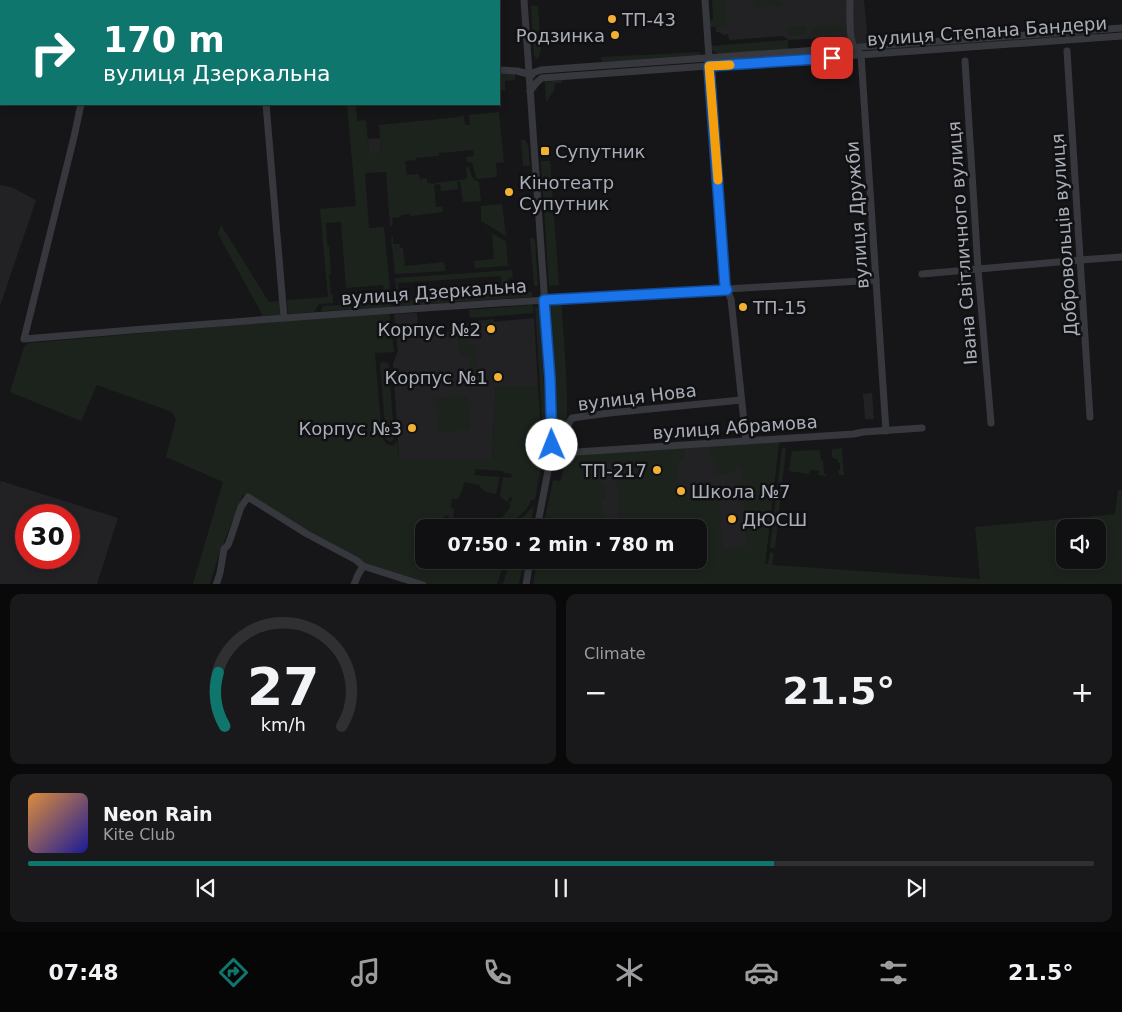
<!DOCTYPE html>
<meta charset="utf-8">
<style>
:root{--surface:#101012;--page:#19191b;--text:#f1f3f6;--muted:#9c9d9f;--line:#303032;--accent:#0f766e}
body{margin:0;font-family:"DejaVu Sans",sans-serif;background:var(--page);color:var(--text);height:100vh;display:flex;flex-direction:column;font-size:19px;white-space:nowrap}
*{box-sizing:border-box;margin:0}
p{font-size:16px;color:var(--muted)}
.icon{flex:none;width:28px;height:28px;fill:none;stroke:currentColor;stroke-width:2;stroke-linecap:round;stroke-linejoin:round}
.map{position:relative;height:584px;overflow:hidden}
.details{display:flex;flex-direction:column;gap:10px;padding:10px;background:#09090a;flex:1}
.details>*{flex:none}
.hud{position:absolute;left:0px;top:0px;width:500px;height:105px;box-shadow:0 2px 8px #0003,0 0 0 1px var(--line);background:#0f766e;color:#fff;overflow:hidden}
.fabs{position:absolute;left:1056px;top:519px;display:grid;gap:10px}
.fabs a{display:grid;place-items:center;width:50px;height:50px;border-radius:10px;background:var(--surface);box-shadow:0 2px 8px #0003,0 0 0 1px var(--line);font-size:25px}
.speed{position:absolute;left:15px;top:504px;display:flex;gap:10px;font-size:25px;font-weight:700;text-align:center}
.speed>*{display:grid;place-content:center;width:65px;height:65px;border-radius:50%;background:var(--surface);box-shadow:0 2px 8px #0003,0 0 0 1px var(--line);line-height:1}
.speed .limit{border:8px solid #d22;background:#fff;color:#111}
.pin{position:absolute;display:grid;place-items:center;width:42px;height:42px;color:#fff;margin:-21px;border-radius:10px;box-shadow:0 2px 8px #0006}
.me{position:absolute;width:55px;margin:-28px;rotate:359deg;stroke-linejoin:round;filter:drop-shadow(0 0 4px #0008)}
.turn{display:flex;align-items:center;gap:18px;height:105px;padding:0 20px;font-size:22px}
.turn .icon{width:65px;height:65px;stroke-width:2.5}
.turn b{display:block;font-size:35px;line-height:42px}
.big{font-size:38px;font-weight:700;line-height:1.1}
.details .widget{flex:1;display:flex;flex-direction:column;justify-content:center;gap:8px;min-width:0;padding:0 18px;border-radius:10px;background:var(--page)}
.details .dial{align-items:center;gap:0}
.dial svg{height:130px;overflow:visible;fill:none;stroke:var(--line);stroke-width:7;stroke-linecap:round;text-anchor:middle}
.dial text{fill:var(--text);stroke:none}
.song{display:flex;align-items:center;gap:15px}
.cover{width:60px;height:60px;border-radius:8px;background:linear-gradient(135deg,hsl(30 70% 55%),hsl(240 70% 35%))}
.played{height:5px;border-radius:2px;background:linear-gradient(90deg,var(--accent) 70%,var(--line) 70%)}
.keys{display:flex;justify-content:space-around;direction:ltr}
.heat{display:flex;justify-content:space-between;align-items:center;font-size:28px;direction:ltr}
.details .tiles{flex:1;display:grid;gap:10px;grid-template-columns:1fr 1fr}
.widget:last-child{grid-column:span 2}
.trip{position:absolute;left:415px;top:519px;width:292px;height:50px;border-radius:10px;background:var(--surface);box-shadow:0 2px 8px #0003,0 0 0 1px var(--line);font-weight:700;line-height:50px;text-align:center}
.dock{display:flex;height:80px;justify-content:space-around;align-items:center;background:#060607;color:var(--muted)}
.dock .icon{width:35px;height:35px}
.dock .current{color:var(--accent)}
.dock b{font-size:22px;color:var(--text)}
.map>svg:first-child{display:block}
.built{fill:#222225;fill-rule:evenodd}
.green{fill:#1c231d;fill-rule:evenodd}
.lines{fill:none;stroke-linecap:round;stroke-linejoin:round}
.minor{stroke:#37383d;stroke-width:7}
.route-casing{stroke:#114b97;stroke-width:12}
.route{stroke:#1a73e8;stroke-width:9}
.slow{stroke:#f59e0b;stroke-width:9}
.poi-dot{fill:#f2b134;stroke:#111113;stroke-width:2}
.labels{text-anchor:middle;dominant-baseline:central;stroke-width:5;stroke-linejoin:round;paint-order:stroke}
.poi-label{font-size:18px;fill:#a8adb8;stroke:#111113;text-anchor:start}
.street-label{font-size:18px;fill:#a8adb8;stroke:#111113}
</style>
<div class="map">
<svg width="1122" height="585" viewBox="0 0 1122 585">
<rect width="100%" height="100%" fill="#161618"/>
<g class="built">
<polygon points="727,0 864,0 868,43 859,44 843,37 788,40 783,36 729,40 728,34 723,35 719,32 716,32 716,27 719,27 722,24 727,24"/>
<polygon points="380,138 381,153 369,153 368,139"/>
<polygon points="0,185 11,187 36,200 0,306"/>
<polygon points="417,313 418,329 427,334 450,332 450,328 461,326 466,323 471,324 534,318 538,386 496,386 492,460 399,460 393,364 398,351 394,316 396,314"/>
<polygon points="872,393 874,419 865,419 863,394"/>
<polygon points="779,442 765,564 699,560 699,528 592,527 585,454"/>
<path d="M1,481L118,518L97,584H0V485ZM26,515H69V558H26Z"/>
</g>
<g class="green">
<polygon points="712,0 727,0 727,25 722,24 719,27 710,27 709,21 713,20"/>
<polygon points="755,0 780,0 780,2 782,2 782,6 755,7"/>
<polygon points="531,6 538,6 541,49 538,59 534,56"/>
<polygon points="842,25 843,32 812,34 812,26"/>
<polygon points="806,26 806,34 788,36 787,27"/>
<polygon points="1096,33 1097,35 875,51 875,50 876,49"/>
<polygon points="788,40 788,49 718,54 711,49 710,46"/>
<polygon points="700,52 700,55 602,62 601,57"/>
<polygon points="499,73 515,74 515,80 505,81 505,90 499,90"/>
<polygon points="562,80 562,83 555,83 554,91 546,102 545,82"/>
<path d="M347,104H388L356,106L357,121L366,120L369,153H381L379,125L460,117L464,115L465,125H470L469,115L499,112L504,162L496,163L497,177L479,179L476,178L473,165L471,162H467L466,157L474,156L473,150L439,153V156L416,158V160L405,161L407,175L419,174L420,179L427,178V183H430L431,184H435V183L467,179L466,167L468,166C472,173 470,179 479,182L481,201L463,202L460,181L457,182L458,189L441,191L440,184L434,185L436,207H442L443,212L410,216V214L401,215V217L392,218L393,225L390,226L386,172L365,173L369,228L384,227L391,299H385L383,285L346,288L341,222L326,223L327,245L329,246L331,274L329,275L331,295H333V303L319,304L314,312L288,314L287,300L328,297L320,209L356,206Z"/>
<polygon points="521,140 525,140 528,145 530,166 523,166"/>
<polygon points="541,161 550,161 559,285 549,286"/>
<polygon points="502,204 506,236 481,221 481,206"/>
<polygon points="221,225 269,302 279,301 280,315 263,316 218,234"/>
<polygon points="480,227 506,241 508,266 475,268 474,261 494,259 492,234"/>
<polygon points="393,237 393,244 399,244 400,248 403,248 405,266 444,262 446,271 395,274 391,238"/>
<polygon points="530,237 535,239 538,286 534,286"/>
<polygon points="512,270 513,277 508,278 508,291 502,291 501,276 398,283 399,299 397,299 395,278"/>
<polygon points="532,292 532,297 398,306 397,301"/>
<path d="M561,301C563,325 573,437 562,450L557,451L556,391L551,305L552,303Z"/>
<polygon points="391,302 391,307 321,311 323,306"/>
<polygon points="533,305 534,313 470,318 469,310"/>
<path d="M535,306L539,310L547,433L535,500H531C528,511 518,517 509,524L505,521L500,527L499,522L511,506L509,503L513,499L510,496L507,502L500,496L503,477L511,478L512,474L504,473L503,471L475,469V475L500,477L496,494C489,493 483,492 479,485L465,482L459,497L457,499H452L451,508L454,509L453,517L465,527H462L446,515L440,523L446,527L424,528V560H503L504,564L497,584H428L377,569L331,546L249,496L243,495L219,554L210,584H193L223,482L166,457L176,419L172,412L97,385L81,421L10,392L24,347L27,344L30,343L248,324L389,314L390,317L394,352L375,353L382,437C385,444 392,450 397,441L399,460H492L496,386H538L541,432H543Z"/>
<polygon points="493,319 494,322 478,323 479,338 472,339 470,322"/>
<polygon points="466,323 468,344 476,344 477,369 475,372 472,372 470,355 460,356 458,337 441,338 441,333 450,332 450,328 461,326"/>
<polygon points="382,362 384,362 389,364 394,439 390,442 386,439 380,364"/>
<polygon points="468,396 470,430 438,432 436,398"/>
<path d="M779,442L765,564H768L770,552L774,553L772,565L980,579L975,527L1115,514L1118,490H1122V584L533,585L537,560H699V528L619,527L616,463L603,464V470H600V484H605L606,500H601L602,515H606L607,527H543L553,480L561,481L564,465L556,463L557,458L559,456L685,448V460L677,461L679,490L718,488L723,549L747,547L741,469H736V472L716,474L715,458H708L711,446ZM1065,528H1098V560H1065Z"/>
<polygon points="782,448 786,448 775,548 770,548"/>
<polygon points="842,448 844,475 839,475 838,470 840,470 840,463 838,463 837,459 834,459 834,458 832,457 832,449"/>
<polygon points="820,450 821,460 823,460 824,474 826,474 826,476 819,475 819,471 810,470 809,474 789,471 792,451"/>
<polygon points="534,506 530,527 513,527 511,525 524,516"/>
<polygon points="511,560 524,560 519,584 503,584"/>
</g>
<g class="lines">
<g class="minor">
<polyline points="49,0 50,1"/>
<polyline points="524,0 550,379 551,445 548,471 537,528"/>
<polyline points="705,0 725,286 731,299 746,441"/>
<path d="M850,0C850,12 849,31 852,42C853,48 858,50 861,55L886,431"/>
<polyline points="1067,51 1090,417"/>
<polyline points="965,61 978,269 991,423"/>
<polyline points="499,70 517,71 532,75"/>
<polyline points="529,74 541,70 1122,28"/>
<polyline points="530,91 537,82 542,78 1122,36"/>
<path d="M81,104L74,137L24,339C198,324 372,311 546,300C656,293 766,287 876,280"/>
<polyline points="266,104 284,318"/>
<polyline points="922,274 1080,260 1122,257"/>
<path d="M565,453C571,440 562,431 572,418L609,413L741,400"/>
<polyline points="550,455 561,453 854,434 863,432 922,428"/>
<polyline points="216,585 220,573 224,549 228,545 231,537 241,507 248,497 307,534 356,560 363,566 423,585"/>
<polyline points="354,585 357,577 363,566"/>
<polyline points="526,585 530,560"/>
</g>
</g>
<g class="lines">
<g class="route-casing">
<polyline id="route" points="552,445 550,379 544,300 727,290 725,286 709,66 832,58"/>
</g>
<use href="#route" class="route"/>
<polyline class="slow" points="718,180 709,66 730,65"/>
</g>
<g class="poi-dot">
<circle cx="612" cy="19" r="5"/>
<circle cx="615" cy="35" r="5"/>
<rect x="540" y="146" width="10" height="10" rx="2.5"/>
<circle cx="509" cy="192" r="5"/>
<circle cx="743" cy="307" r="5"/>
<circle cx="491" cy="329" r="5"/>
<circle cx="498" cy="377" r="5"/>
<circle cx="412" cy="428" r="5"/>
<circle cx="657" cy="470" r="5"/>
<circle cx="681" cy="491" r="5"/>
<circle cx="732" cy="519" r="5"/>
</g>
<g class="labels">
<g class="poi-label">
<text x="622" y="19">ТП-43</text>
<text x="605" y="35" text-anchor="end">Родзинка</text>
<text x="555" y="151">Супутник</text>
<text x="519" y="182">Кінотеатр<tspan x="519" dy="21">Супутник</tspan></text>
<text x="753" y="307">ТП-15</text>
<text x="481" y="329" text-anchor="end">Корпус №2</text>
<text x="488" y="377" text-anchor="end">Корпус №1</text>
<text x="402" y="428" text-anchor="end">Корпус №3</text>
<text x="647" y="470" text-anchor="end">ТП-217</text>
<text x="691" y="491">Школа №7</text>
<text x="742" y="519">ДЮСШ</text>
</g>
<g class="street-label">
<text transform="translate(987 31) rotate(-4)">вулиця Степана Бандери</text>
<text transform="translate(857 215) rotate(-94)">вулиця Дружби</text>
<text transform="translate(1064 235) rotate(-94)">Добровольців вулиця</text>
<text transform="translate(962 243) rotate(-94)">Івана Світличного вулиця</text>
<text transform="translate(434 292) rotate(-4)">вулиця Дзеркальна</text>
<text transform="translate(637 397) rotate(-7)">вулиця Нова</text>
<text transform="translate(735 427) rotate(-4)">вулиця Абрамова</text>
</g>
</g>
</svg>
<div class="fabs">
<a><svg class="icon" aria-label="sound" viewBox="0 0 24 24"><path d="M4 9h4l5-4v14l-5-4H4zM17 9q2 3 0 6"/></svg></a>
</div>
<div class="speed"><div class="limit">30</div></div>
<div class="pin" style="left:832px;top:58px;background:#d93025"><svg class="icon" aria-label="arrive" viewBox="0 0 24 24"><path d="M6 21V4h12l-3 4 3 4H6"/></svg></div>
<svg class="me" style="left:552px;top:445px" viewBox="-20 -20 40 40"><circle r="19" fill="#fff"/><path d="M0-13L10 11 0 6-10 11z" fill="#1a73e8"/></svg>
<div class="trip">07:50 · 2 min · 780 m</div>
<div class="hud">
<div class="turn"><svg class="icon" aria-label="right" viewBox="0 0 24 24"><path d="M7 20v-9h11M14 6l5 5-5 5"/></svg><div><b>170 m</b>вулиця Дзеркальна</div></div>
</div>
</div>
<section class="details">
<div class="tiles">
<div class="widget dial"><svg viewBox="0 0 100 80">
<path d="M14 69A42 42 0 1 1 86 69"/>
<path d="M14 69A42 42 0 0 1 10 36" stroke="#0f766e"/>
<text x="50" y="56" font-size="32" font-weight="700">27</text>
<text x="50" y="72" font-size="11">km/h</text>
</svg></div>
<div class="widget"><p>Climate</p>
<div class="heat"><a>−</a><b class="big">21.5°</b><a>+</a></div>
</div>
<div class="widget">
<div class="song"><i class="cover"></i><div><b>Neon Rain</b><p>Kite Club</p></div></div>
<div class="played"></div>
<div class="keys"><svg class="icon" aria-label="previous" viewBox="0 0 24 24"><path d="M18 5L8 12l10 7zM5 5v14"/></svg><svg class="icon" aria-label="pause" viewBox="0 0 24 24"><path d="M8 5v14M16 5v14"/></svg><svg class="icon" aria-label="next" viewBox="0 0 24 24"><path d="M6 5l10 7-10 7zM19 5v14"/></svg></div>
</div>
</div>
</section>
<nav class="dock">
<b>07:48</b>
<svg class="icon current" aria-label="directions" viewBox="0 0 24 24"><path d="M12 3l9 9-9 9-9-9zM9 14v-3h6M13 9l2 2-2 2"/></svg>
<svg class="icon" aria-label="music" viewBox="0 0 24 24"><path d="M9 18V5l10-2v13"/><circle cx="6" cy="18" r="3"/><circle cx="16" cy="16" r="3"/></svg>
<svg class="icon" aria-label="phone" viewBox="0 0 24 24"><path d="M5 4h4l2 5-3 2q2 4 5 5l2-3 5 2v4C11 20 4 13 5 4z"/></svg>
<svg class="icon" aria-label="climate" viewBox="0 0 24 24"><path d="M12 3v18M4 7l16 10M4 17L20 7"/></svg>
<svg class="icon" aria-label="car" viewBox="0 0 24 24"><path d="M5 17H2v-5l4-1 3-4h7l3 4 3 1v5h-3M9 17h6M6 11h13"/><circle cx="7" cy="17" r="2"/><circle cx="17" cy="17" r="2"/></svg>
<svg class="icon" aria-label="filters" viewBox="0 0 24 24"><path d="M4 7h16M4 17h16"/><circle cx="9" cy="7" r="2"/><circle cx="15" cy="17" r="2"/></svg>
<b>21.5°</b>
</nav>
